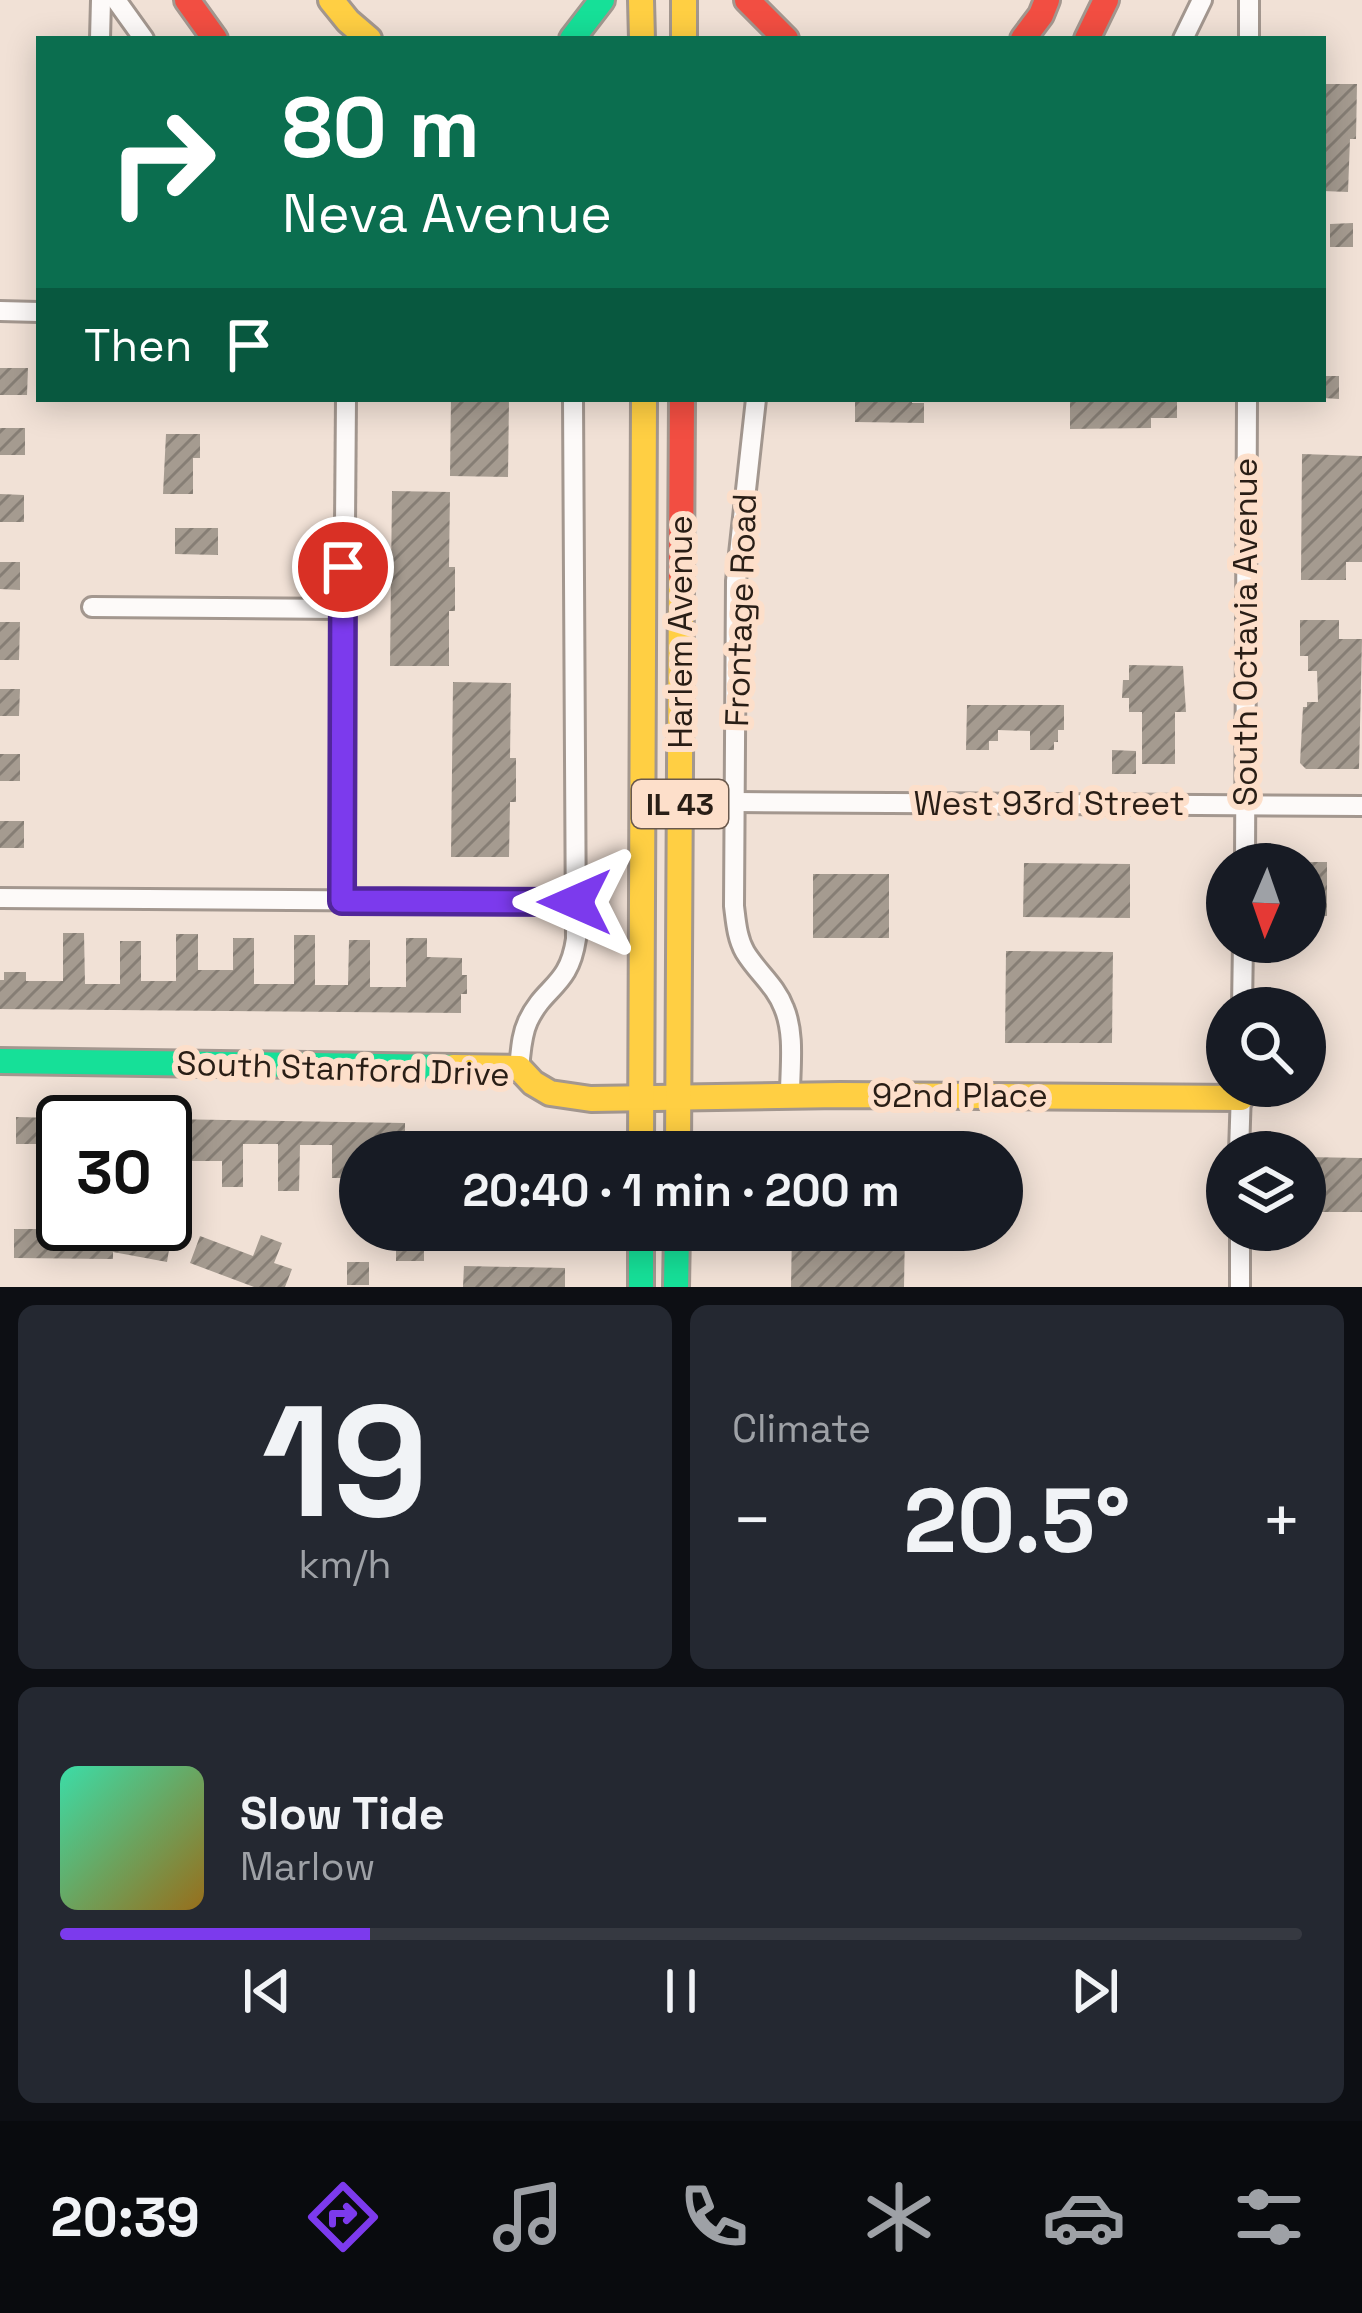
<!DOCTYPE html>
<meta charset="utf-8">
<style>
:root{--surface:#171b24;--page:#242831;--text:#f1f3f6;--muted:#9ea1a6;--line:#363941;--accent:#7c3aed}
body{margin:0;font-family:"Space Grotesk",sans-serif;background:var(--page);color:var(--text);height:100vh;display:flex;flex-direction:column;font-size:45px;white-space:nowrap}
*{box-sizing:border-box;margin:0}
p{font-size:39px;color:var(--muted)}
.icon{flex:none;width:66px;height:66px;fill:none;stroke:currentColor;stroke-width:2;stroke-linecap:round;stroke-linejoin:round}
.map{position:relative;height:1287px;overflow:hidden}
.panel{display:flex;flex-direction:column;gap:18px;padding:18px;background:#0d0f14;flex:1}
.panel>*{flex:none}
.hud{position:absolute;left:36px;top:36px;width:1290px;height:366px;border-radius:0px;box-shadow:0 6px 30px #0003;background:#0b6e4f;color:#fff;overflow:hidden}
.needle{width:78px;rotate:182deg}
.fabs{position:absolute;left:1206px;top:843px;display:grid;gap:24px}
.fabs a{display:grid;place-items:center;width:120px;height:120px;border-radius:50%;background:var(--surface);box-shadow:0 6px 30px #0003;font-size:60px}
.speed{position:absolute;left:36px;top:1095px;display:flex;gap:24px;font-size:60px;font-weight:700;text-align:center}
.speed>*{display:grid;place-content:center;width:156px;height:156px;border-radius:50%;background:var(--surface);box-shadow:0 6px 30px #0003;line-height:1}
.speed .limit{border:6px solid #111;border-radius:18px;background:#fff;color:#111}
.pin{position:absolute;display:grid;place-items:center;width:102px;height:102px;color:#fff;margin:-51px;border:6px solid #fff;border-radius:50%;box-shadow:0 3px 12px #0007}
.me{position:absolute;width:132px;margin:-66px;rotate:270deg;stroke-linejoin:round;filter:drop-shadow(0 0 9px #0008)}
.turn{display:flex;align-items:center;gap:42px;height:252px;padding:0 48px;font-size:54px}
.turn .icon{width:156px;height:156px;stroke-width:2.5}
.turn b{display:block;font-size:84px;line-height:102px}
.then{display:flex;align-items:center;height:114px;padding:0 48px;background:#0003;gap:24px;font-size:45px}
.big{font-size:90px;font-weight:800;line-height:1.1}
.panel .widget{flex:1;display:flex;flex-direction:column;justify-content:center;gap:18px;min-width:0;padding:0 42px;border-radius:18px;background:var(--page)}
.panel .dial{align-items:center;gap:0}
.dial b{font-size:156px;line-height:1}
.song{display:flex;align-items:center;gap:36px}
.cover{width:144px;height:144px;border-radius:18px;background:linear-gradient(135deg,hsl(160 70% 55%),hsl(40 70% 35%))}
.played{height:12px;border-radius:6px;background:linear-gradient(90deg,var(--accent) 25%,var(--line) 25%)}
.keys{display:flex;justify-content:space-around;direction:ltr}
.heat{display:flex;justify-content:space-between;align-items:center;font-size:66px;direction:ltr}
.panel .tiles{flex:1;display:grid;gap:18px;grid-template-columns:1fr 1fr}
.widget:last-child{grid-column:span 2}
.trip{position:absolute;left:339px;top:1131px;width:684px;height:120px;border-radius:60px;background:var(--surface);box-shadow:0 6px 30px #0003;font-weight:800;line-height:120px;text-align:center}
.tabs{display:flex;height:192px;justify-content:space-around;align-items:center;background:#090b0e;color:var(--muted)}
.tabs .icon{width:84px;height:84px}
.tabs .active{color:var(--accent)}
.tabs b{font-size:54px;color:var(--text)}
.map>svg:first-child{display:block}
.building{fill:url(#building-hatch)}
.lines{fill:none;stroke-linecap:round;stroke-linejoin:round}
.street-casing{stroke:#a3978f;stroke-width:24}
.fast-casing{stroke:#a3978f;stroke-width:30}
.slow-casing{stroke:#a3978f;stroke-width:30}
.jam-casing{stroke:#a3978f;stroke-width:30}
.street{stroke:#fdfaf9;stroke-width:18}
.fast{stroke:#16e098;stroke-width:24}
.slow{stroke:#ffcf43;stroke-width:24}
.jam{stroke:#f24e42;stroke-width:24}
.route-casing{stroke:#51269a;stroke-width:30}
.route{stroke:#7c3aed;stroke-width:21}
.labels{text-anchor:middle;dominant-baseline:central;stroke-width:12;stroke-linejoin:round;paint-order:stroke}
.shield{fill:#fddfca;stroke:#69584c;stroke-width:3}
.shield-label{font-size:30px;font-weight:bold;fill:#291e16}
.street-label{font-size:33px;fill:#291e16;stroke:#fddfca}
</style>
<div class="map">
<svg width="1362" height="1287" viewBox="0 0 1362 1287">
<defs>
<pattern id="building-hatch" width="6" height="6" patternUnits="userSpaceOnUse" patternTransform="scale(3)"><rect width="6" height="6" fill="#a59b90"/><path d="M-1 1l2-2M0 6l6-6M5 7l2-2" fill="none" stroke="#867e75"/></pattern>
</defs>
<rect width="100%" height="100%" fill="#f1e1d6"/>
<g class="building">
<polygon points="1323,84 1357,84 1356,139 1350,139 1348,192 1323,191"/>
<polygon points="1353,223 1353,247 1330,247 1330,224"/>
<polygon points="0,368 28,368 27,395 0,395"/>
<polygon points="1323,376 1339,376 1339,399 1323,398"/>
<polygon points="451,399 509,399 508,477 450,476"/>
<polygon points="855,399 912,399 912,403 924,403 924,423 855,422"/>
<polygon points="1177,399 1177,418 1151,418 1151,428 1070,429 1070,400"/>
<rect x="0" y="428" width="25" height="27"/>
<polygon points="166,434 200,434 200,458 193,458 193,494 163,494"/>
<polygon points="1302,454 1362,456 1362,562 1346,562 1346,580 1301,580"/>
<polygon points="392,491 450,492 449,567 455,567 455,611 449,611 449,666 390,666"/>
<polygon points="0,494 24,495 24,522 0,522"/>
<polygon points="175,528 218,528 218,555 175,554"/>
<polygon points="0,562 20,562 20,590 0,589"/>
<polygon points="1300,620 1339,620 1339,639 1362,639 1359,769 1306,769 1300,763 1303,707 1307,707 1307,702 1318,702 1317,671 1308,671 1308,656 1300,656"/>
<polygon points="0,622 20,622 19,660 0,660"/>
<polygon points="1129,665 1183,666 1186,712 1175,712 1175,764 1142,764 1142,712 1129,712 1129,698 1122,698 1123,680 1129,680"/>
<polygon points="453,682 511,683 510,758 516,758 516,802 510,802 509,857 451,857"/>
<polygon points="0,689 20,689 19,716 0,716"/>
<polygon points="967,705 1064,705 1064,730 1058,730 1058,742 1054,742 1054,750 1030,750 1030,731 998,730 998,741 989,741 989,750 966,750"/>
<polygon points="1112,750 1136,751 1136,774 1112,774"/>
<rect x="0" y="754" width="20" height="27"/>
<rect x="0" y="821" width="24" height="27"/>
<rect x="1305" y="862" width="22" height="54"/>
<polygon points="1024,863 1130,864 1130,918 1023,917"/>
<rect x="813" y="874" width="76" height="64"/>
<polygon points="63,933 84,933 85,984 120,984 120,941 141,941 141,981 176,981 176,934 198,934 198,970 233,970 233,938 254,938 254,984 294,984 294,935 315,935 315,985 348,985 349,940 370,940 370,987 406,987 406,938 427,938 427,957 462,958 462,975 467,975 467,994 461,994 461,1013 0,1009 0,980 4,980 4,972 26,972 26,981 63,981"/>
<polygon points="1006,951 1113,952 1112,1043 1005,1043"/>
<polygon points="16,1117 56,1118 56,1144 16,1144"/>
<polygon points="165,1119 405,1123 405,1149 357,1149 357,1178 332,1178 332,1145 300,1145 299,1191 278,1191 278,1144 243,1144 243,1187 222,1187 222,1161 184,1161 184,1185 165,1184"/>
<polygon points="1305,1157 1362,1158 1362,1212 1305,1212"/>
<polygon points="46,1158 63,1159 63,1230 139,1232 141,1224 170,1224 167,1238 171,1238 167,1262 113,1252 113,1259 14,1258 14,1229 47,1229"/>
<polygon points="792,1230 905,1230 904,1287 791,1287"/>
<polygon points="261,1235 282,1243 274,1263 292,1269 285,1287 254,1287 190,1263 200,1236 253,1256"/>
<rect x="396" y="1238" width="28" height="23"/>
<rect x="347" y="1262" width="22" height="23"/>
<polygon points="464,1266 565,1268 565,1287 463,1287"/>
</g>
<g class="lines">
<g class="street-casing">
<g id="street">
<polyline points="116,0 144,39"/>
<polyline points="100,39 101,0"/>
<polyline points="1183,39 1202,0"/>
<polyline points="1249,39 1249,0"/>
<polyline points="0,311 39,312"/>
<path d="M756,399L736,581L734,906C736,922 737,938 745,952C757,972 776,986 784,1008C795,1034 790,1067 790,1095"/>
<polyline points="92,607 342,609"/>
<polyline points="736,802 1362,806"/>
<polyline points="1245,864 1247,399"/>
<polyline points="0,898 575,902"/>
<polyline points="342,901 346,399"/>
<polyline points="1242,1008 1243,942"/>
<path d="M519,1068C521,1052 521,1036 528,1021C545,985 569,987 576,939L573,399"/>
<polyline points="1239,1152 1241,1091"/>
<polyline points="1240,1287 1240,1230"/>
</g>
</g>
<g class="fast-casing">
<g id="fast">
<polyline points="572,39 602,0"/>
<polyline points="0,1061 453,1067"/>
<polyline points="641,1230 641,1287"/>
<polyline points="676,1287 677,1230"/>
</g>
</g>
<g class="slow-casing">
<g id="slow">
<polyline points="331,0 348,21 369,39"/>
<polyline points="641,0 642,39"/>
<polyline points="684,0 684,39"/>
<polyline points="453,1067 519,1068 533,1083 550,1093 591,1099 840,1095 1241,1098"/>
<polyline points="641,1152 644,399"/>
<polyline points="678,1152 681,576"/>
</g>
</g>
<g class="jam-casing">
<g id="jam">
<polyline points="187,0 215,39"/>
<polyline points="747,0 786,39"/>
<polyline points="1023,39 1041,15 1047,0"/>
<polyline points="1087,39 1106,0"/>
<polyline points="681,576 682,399"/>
</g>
</g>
<use href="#street" class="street"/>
<use href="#fast" class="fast"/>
<use href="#slow" class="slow"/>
<use href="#jam" class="jam"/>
</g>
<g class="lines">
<g class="route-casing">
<polyline id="route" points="343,567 342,901 575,902"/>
</g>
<use href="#route" class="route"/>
</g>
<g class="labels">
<rect class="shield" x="632" y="780" width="96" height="48" rx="9"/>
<g class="shield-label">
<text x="680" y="804">IL 43</text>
</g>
<g class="street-label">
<text transform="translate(741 610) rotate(-88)">Frontage Road</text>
<text transform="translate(681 632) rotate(-90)">Harlem Avenue</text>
<text transform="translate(1246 632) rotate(-90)">South Octavia Avenue</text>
<text x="1049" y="804">West 93rd Street</text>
<text transform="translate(343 1069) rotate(2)">South Stanford Drive</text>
<text x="960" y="1096">92nd Place</text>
</g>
</g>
</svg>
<div class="fabs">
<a><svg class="needle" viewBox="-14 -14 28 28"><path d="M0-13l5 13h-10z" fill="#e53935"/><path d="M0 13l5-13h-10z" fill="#9ea1a6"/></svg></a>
<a><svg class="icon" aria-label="search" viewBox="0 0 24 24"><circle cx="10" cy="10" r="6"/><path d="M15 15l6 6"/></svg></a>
<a><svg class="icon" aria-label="layers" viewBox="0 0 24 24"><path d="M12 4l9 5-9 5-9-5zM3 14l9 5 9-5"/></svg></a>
</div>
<div class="speed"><div class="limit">30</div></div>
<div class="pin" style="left:343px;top:567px;background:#d93025"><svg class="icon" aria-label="arrive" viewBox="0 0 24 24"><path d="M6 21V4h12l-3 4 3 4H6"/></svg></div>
<svg class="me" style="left:575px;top:902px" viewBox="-20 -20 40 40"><path d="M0-17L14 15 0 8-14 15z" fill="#7c3aed" stroke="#fff" stroke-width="4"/></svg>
<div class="trip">20:40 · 1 min · 200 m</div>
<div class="hud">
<div class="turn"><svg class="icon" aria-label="right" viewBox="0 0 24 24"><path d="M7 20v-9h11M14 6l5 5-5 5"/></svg><div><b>80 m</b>Neva Avenue</div></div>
<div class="then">Then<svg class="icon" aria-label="arrive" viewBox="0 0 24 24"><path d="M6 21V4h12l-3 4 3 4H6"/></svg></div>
</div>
</div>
<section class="panel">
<div class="tiles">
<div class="widget dial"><b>19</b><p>km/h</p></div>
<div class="widget"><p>Climate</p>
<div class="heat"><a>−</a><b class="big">20.5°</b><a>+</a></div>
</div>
<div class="widget">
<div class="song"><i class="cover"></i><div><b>Slow Tide</b><p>Marlow</p></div></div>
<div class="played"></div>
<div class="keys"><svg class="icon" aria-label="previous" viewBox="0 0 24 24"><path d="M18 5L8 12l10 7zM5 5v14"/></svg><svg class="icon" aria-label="pause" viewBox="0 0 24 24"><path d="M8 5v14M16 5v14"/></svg><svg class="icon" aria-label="next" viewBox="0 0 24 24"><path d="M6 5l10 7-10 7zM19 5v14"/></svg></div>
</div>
</div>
</section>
<nav class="tabs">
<b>20:39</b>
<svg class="icon active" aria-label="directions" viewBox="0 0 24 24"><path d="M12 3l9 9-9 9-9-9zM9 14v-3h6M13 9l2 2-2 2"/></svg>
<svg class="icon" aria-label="music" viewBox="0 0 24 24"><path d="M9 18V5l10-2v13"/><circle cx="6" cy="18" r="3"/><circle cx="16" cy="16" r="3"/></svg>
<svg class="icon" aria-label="phone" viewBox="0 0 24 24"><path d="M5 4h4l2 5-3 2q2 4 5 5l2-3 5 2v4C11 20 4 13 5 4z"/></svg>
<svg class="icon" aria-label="climate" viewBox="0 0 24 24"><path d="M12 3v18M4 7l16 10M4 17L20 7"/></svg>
<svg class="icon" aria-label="car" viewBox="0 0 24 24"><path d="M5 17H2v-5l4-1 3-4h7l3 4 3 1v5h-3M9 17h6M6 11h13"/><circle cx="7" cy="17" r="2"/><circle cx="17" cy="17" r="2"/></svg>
<svg class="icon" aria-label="filters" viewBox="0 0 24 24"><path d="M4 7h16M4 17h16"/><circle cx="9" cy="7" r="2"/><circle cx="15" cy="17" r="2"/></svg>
</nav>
